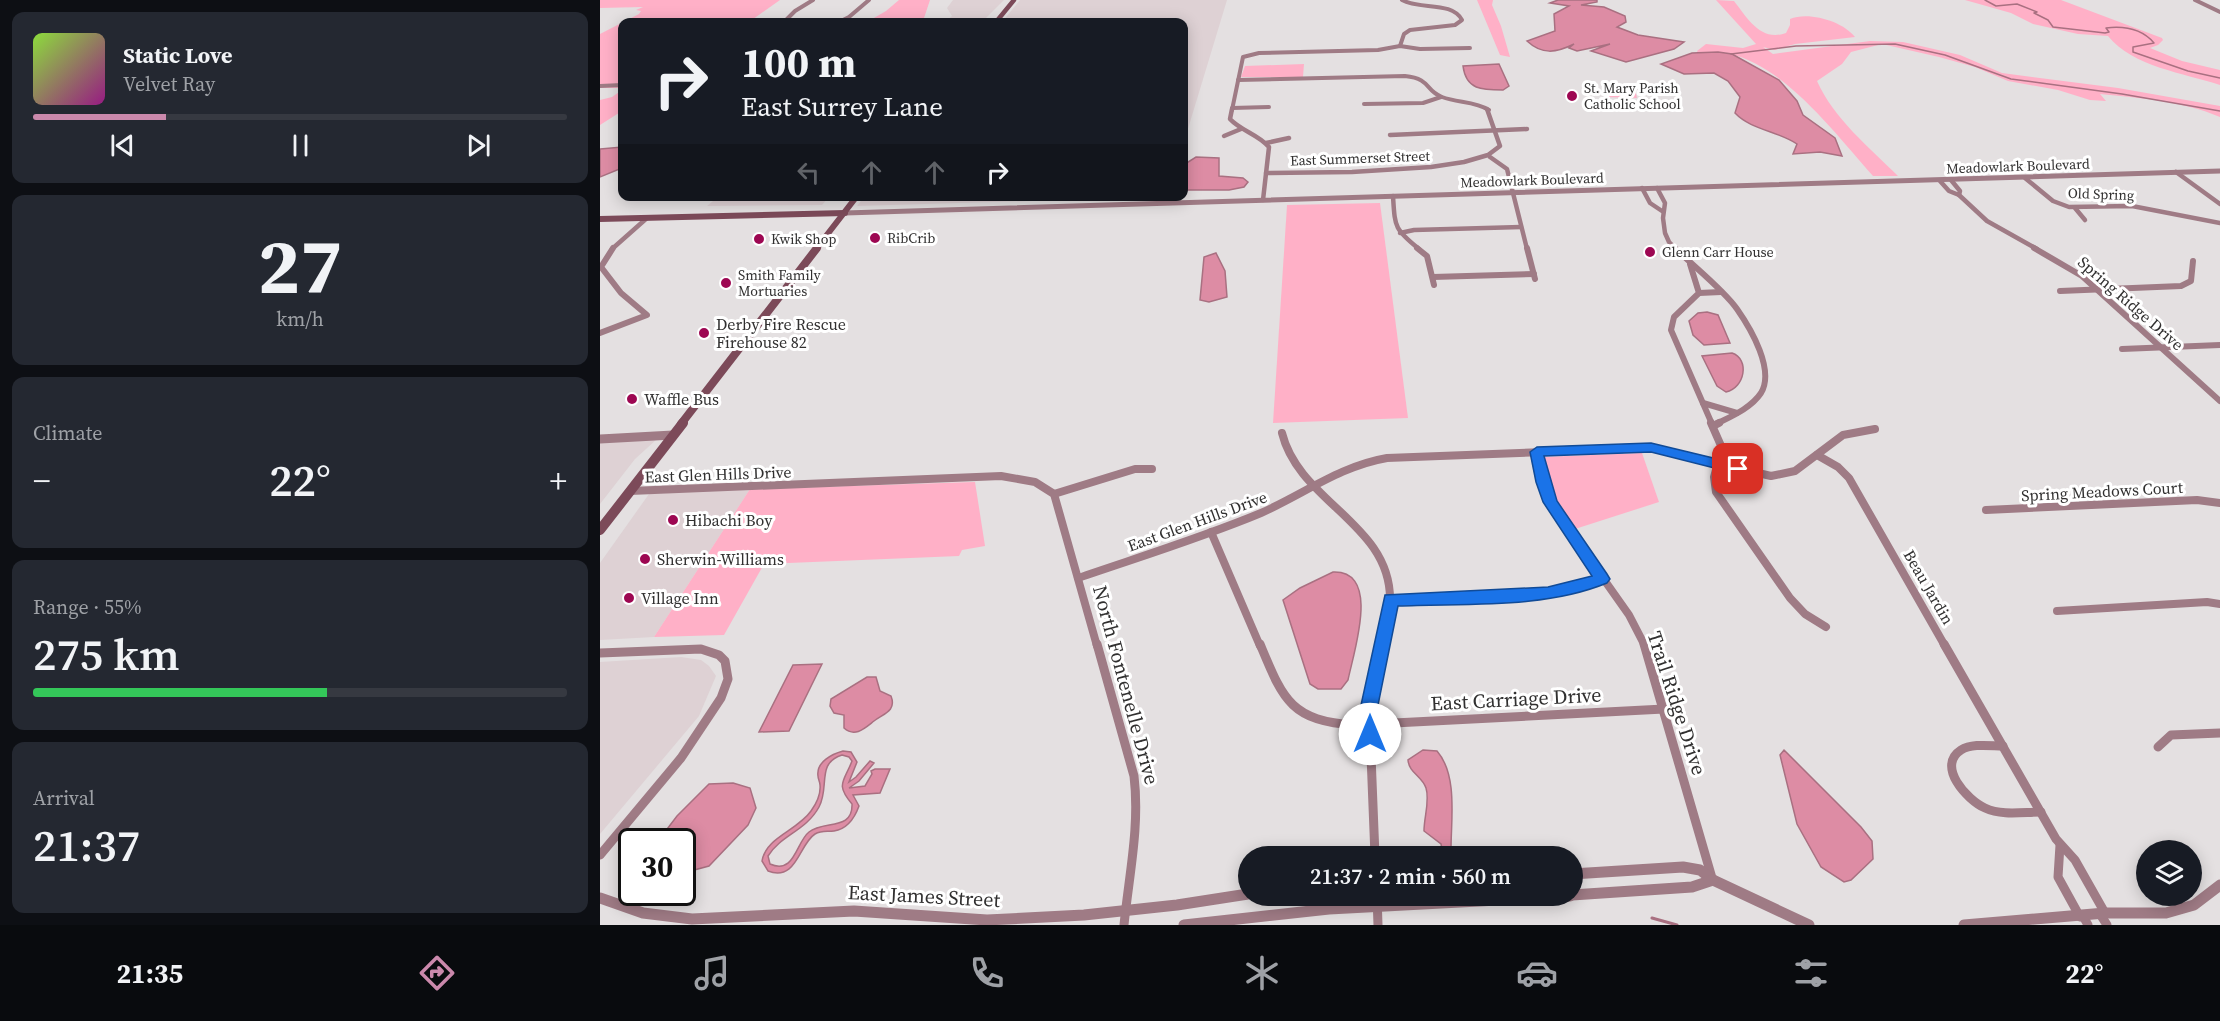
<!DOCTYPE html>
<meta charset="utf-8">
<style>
:root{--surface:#171b24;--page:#242831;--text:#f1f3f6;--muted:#9ea1a6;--line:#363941;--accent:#cb89ac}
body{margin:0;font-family:"Source Serif 4",serif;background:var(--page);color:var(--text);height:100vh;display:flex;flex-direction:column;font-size:22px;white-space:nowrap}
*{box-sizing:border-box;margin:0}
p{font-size:20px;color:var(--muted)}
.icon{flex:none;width:33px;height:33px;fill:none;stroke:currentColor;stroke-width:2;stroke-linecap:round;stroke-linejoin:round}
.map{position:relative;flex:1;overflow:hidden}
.drawer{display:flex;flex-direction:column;gap:12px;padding:12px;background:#0d0f14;width:600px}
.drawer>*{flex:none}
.hud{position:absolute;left:18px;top:18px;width:570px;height:183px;border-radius:12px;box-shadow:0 3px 15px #0003;background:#171b24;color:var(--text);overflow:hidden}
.fabs{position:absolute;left:1536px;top:840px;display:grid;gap:12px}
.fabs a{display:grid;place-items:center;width:66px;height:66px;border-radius:50%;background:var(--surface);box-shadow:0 3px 15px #0003;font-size:30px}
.speed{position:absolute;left:18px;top:828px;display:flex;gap:12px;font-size:30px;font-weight:700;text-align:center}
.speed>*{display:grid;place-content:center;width:78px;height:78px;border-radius:50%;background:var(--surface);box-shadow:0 3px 15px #0003;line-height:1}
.speed .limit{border:3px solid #111;border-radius:9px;background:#fff;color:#111}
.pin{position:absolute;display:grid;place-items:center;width:51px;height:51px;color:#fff;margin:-26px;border-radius:12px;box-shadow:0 3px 9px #0006}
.me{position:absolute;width:66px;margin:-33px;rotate:0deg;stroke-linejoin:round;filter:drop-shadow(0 0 4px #0008)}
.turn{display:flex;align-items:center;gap:21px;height:126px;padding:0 24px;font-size:27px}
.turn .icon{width:78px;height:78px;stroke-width:2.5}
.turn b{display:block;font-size:42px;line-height:51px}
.lanes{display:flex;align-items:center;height:57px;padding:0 24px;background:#0003;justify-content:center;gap:30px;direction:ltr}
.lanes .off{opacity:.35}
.big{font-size:45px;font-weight:600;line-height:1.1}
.drawer .card{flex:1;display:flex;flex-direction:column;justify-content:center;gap:9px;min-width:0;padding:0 21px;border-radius:12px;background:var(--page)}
.drawer .dial{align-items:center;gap:0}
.dial b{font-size:78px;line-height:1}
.song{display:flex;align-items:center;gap:18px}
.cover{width:72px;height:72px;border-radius:9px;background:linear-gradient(135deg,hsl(90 70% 55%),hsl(310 70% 35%))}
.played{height:6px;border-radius:3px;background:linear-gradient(90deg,var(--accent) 25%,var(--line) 25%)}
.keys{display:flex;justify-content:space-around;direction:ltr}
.heat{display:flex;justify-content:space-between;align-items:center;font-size:33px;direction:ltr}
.charge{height:9px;border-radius:4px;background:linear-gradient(90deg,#34c759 55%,var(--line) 0)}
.trip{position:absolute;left:638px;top:846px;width:345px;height:60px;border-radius:30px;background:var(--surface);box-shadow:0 3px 15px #0003;font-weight:600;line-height:60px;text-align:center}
.tabs{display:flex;height:96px;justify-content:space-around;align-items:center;background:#090b0e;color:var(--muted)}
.tabs .icon{width:42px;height:42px}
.tabs .on{color:var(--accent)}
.tabs b{font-size:27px;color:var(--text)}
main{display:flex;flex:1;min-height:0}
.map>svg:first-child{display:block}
.built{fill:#ded1d4}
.green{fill:#ffb0c7}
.water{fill:#dd8ca4;stroke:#a97081;stroke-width:1.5;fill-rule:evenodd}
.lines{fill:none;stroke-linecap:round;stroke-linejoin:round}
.stream-far1{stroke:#a97081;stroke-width:1.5}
.stream{stroke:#a97081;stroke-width:3}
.minor-far4{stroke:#9f7b85;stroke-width:4}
.minor-far3{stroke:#9f7b85;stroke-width:4.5}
.minor-far2{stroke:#9f7b85;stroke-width:6}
.minor-far1{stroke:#9f7b85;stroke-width:8}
.minor{stroke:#9f7b85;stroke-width:9}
.tertiary-far2{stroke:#9f7b85;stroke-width:5}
.tertiary-far1{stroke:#9f7b85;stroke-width:9}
.tertiary{stroke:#9f7b85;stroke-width:11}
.secondary-far3{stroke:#7c4a59;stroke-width:4.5}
.secondary-far2{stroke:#7c4a59;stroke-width:6}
.secondary-far1{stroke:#7c4a59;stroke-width:8}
.secondary{stroke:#7c4a59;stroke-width:10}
.route{fill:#1a73e8;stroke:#114b97;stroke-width:1.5}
.poi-dot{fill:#9d0752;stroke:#fff;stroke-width:2}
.labels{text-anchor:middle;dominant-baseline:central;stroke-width:6;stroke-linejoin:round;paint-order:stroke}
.far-poi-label{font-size:14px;fill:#313030;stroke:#fff;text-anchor:start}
.far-street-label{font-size:14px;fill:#313030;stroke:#fff}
.street-label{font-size:16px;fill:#313030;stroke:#fff}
.poi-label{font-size:16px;fill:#313030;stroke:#fff;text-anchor:start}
.near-street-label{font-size:20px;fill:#313030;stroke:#fff}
</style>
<main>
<section class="drawer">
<div class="card">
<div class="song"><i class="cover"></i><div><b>Static Love</b><p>Velvet Ray</p></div></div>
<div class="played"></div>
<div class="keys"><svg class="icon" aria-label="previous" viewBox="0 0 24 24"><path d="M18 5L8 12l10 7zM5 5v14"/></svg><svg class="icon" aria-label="pause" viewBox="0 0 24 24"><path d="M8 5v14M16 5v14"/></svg><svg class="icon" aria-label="next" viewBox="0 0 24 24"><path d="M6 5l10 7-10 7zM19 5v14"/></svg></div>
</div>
<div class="card dial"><b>27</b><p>km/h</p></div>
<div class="card"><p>Climate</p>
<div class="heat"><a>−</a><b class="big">22°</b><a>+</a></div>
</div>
<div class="card"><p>Range · 55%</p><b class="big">275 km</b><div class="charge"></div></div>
<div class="card"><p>Arrival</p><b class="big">21:37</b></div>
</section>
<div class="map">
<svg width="1620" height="925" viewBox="0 0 1620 925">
<rect width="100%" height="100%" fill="#e4e0e1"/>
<g class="built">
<polygon points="353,0 404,0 382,22 345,22 352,16 347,8"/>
<polygon points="420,0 627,0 584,142 584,22 402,22"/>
<polygon points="119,196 229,196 229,197 222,205 107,206"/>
<polygon points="264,197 264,196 567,197 257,206"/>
<polygon points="57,439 35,459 0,504 0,441"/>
<polygon points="150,489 54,637 0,640 0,563 49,494"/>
<polygon points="81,657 101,660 109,666 116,676 99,716 0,834 0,662"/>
</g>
<g class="green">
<polygon points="0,0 180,0 149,22 22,22 22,90 18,88 0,88 0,34 39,14 41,11 36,10 43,7 0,8"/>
<polygon points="299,0 330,0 323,21 327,22 267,22 286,11"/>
<polygon points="877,0 893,0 892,5 901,26 910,57 900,55"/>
<path d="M1116,0L1134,1C1148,19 1161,42 1186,33L1190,25V19C1208,11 1243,21 1255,37L1195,44L1175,50L1163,47L1173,54L1270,41L1303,42L1360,55L1402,73L1518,88L1620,106V117C1583,101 1540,98 1500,94L1506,101L1490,100L1458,90L1408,81L1375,67L1339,57L1282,44L1251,52L1242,64L1217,81C1234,119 1269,147 1298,176H1273C1237,136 1185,66 1130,54C1120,51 1109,53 1098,53L1097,51L1106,44L1143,48L1156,44Z"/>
<path d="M1365,0H1461L1562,38L1563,40L1558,45L1550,48L1582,61L1620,70V85C1584,73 1533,67 1508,36L1478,34L1433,24L1411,13Z"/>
<polygon points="704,64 703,77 641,77 645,66"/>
<polygon points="1005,85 1028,86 1035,89 1037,98 1006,97"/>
<polygon points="22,90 22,111 0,125 0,100 12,97"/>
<polygon points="780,203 808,418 673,423 687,205"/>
<polygon points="1042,453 1059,502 975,529 952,495 942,457"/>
<polygon points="375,482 385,546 362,550 359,556 164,564 124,635 54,637 150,489"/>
</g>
<g class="water">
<path d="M958,0H997V2L981,5L1004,7L1025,16L1026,22L1017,27L1038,35L1084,42L1074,49L1026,62L991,51L1010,44L977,51L969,48L974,44C956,53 942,55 927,41L955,31L954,14L969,6L950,3Z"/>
<path d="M1118,52L1132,54L1179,80L1197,101L1203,115L1235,138L1242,156L1220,152L1193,154L1197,144C1178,131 1151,130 1135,113L1140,97L1128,81L1114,73L1084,74L1061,64L1092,53Z"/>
<path d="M899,64L909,86L903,90C882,90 866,90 863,66Z"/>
<polygon points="22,147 22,168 0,177 0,149"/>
<polygon points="596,157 619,158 619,176 643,178 648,182 644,187 629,190 584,190 585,164"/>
<polygon points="616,253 625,271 627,297 609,302 600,300 604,257"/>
<polygon points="1107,312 1118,315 1130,343 1104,345 1093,335 1089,321 1098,313"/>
<path d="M1132,353C1150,359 1145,388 1126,392L1117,386L1102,356Z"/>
<path d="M733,572C782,570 753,654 748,680L741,689H718L710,684L683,600L700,588Z"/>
<polygon points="222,664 189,731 159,732 193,665"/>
<path d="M267,677H276L280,691L291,696C297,711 283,714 274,721C265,728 255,738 244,728V715L234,713L230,706L231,699Z"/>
<path d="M823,750L837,751C858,775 851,820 851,849L843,854L841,844L824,831C824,817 830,801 826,788C822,776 809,773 808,760Z"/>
<polygon points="1184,750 1261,827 1272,841 1273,859 1251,880 1244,882 1221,867 1197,824 1180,755"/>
<path d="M243,751L251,752L257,762L249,782L256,777L270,761L274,763L259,781L249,788L265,786L272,774L271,771L275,769H290L280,793L253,795L259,806C255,817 247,829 234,831C227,832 222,830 215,834C199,844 197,882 168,871L162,861C166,837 197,831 211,811C216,804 221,795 220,785C220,782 218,779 218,776C216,762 232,754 243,751ZM242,755L249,757L252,761C244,782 235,784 252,804C253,831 224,820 209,832C196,842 195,875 170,864L168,856C181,835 206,831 219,807C230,787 216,763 242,755Z"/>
<polygon points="133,783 150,788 156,808 148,825 109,866 83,873 82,842 58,841 77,816 109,784"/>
</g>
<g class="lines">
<g class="stream-far1">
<path d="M1385,0L1396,6L1417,4L1437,12L1434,13L1448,20L1453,27L1505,33L1509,32L1506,28C1523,26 1542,29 1554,43L1533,47V52L1588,71L1620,78"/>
<polyline points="1131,54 1196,46 1295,44 1345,55 1411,79 1522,94 1620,111"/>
</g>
<g class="stream">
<polyline points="848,851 850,856"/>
<polyline points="1052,918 1077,925"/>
</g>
<g class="minor-far4">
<polyline points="1595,0 1620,12"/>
<polyline points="184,22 195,11 213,0"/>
<polyline points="239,22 249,17 269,0"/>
<path d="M800,46L804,34L810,30L855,25L862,20C852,1 820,10 802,0"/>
<path d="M638,80L805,76C832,79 824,90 842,97C858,103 875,101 889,110"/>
<polyline points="0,86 22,85"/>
<polyline points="764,104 823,103 841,97"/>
<polyline points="632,108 669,107"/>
<polyline points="632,110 643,57 659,53 778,50 800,46 820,49 870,48"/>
</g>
<g class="minor-far3">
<path d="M632,109L630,119C641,131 658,134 669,147L663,200"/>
<polyline points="790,135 927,129"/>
<polyline points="624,136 641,129"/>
<polyline points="666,143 689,138"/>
<polyline points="890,157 907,169 927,249"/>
<polyline points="1576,172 1620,204"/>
<polyline points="666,173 752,172 831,167 864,162 888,155 900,146 887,109"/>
<polyline points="1425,178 1453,201 1469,207 1532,206 1620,223"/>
<polyline points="1340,181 1349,191 1359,195 1360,191 1351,180"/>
<polyline points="1042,188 1050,203 1062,211"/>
<polyline points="1057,188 1065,203 1063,218 1065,233 1069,242 1076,249"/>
<polyline points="1359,195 1387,221 1437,249"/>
<path d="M793,196C795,227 794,229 819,249"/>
<polyline points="1475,208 1485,220"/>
<polyline points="800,233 814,230 921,227"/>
<polyline points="12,249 47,218"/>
</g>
<g class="minor-far2">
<polyline points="817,248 827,256 834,285"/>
<polyline points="927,248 935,279"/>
<path d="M1075,248C1092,265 1124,290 1137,309C1151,329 1175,370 1161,393C1151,408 1132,416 1116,424"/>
<polyline points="1434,248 1482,276 1620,401"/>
<polyline points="1090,264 1099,293 1074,317 1071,330 1112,424"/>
<polyline points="833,277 934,274"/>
<polyline points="1460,291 1581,286 1591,281 1593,261"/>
<polyline points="1099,293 1121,292"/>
<polyline points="0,333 47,315 21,293 1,267 13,248"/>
<polyline points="1522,349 1620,345"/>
<polyline points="1103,403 1137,413"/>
</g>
<g class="minor-far1">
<polyline points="1111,423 1122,448 1114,477 1116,492 1190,598 1205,614 1226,627"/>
<polyline points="1113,426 1119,423"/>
<path d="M682,433C699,502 791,524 790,600C790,615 784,631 781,646"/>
<polyline points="937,452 943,482 952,506 1029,615 1045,646"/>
<polyline points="1217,455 1238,467 1249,478 1345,646"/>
<polyline points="30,491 401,476 435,482 454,494 497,646"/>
<polyline points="454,494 535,469 552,469"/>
<polyline points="1386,510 1597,500 1620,503"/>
<polyline points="611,532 660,646"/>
<path d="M478,578C539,557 601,538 661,513C704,494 740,466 787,458L1051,448L1171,476L1195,471L1243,435L1275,429"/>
<polyline points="790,600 948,593 987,585 1002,579"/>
<polyline points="1457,611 1607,602 1620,604"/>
</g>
<g class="minor">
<path d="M497,644L534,776C540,826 529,875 524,925"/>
<path d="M660,644C683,699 690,721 755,725L1064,709"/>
<polyline points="1044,644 1112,878"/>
<polyline points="1344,644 1456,839 1475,860 1505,913"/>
<polyline points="0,653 101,649 119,655 125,661 128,679 121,698 81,758 0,855"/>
<path d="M1403,746C1391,746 1372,743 1361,750C1336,766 1367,800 1385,808C1402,816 1423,812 1441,812"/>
<polyline points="1558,747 1571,735 1620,733"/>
<polyline points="1460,845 1458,877 1480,917"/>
<polyline points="775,856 769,705 781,644"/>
<polyline points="777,896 778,925"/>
<polyline points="1500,914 1507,925"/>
<polyline points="1483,916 1488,925"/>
</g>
<polyline class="tertiary-far2" points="245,213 1620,171"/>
<polyline class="tertiary-far1" points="0,439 73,435"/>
<g class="tertiary">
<polyline points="972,874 1083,867 1100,870 1113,880 1209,925"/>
<polyline points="972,895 1092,887 1113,880"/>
<polyline points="0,898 43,913 92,919 254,911 387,920 484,915 577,905 648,894"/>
<polyline points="584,925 729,909 970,896"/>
<polyline points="1364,925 1505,913 1566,913 1594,905 1620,885"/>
</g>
<polyline class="secondary-far3" points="396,22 414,0"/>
<g class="secondary-far2">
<polyline points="0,219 245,213"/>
<polyline points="216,249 257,196"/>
</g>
<polyline class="secondary-far1" points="81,424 217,248"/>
<polyline class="secondary" points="0,530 83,423"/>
</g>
<path class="route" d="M1051,443L1138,464L1145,469L1138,474L1051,452L944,456L957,501L1007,574L1010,579L1007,583C944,609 866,603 798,606L778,705L779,734L776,740L770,742L763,740L761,734V705L785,595L948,587L992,576L943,502L936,482L930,452L937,447Z"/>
<g class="poi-dot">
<circle cx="972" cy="96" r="6"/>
<circle cx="275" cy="238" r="6"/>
<circle cx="159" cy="239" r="6"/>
<circle cx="1050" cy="252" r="6"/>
<circle cx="126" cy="283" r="6"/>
<circle cx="104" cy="333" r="6"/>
<circle cx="32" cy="399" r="6"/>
<circle cx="73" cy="520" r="6"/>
<circle cx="45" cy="559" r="6"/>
<circle cx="29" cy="598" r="6"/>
</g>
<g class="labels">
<g class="far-poi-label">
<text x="984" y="88">St. Mary Parish<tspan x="984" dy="16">Catholic School</tspan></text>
<text x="287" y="238">RibCrib</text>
<text x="171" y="239">Kwik Shop</text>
<text x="1062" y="252">Glenn Carr House</text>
<text x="138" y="275">Smith Family<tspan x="138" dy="16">Mortuaries</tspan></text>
</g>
<g class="far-street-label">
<text transform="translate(760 158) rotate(-2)">East Summerset Street</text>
<text transform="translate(1418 166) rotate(-2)">Meadowlark Boulevard</text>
<text transform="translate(932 180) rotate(-2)">Meadowlark Boulevard</text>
<text transform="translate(1501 194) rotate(2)">Old Spring</text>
</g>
<g class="street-label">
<text transform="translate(1531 303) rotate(41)">Spring Ridge Drive</text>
<text transform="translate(118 474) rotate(-2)">East Glen Hills Drive</text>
<text transform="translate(1502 491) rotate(-3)">Spring Meadows Court</text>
<text transform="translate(597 521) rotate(-20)">East Glen Hills Drive</text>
<text transform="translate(1329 587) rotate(60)">Beau Jardin</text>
</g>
<g class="poi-label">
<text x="116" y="324">Derby Fire Rescue<tspan x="116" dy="18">Firehouse 82</tspan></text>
<text x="44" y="399">Waffle Bus</text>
<text x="85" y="520">Hibachi Boy</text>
<text x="57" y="559">Sherwin-Williams</text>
<text x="41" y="598">Village Inn</text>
</g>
<g class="near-street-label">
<text transform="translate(526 685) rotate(75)">North Fontenelle Drive</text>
<text transform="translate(916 699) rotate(-3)">East Carriage Drive</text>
<text transform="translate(1077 703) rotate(72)">Trail Ridge Drive</text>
<text transform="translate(324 896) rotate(3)">East James Street</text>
</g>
</g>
</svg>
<div class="fabs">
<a><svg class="icon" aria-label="layers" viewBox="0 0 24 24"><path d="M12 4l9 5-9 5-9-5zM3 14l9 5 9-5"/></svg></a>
</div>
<div class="speed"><div class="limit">30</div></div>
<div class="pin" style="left:1138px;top:469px;background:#d93025"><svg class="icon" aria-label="arrive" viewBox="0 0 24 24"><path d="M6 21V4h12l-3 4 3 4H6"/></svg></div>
<svg class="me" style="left:770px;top:734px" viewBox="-20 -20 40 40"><circle r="19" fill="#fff"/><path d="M0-13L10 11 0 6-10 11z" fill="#1a73e8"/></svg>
<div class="trip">21:37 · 2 min · 560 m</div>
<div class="hud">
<div class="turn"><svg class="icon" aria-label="right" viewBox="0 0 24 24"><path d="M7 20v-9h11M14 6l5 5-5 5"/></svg><div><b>100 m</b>East Surrey Lane</div></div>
<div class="lanes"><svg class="icon off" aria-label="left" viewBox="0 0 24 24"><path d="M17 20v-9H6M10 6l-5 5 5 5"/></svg><svg class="icon off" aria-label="ahead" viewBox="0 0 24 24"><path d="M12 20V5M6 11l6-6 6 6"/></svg><svg class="icon off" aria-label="ahead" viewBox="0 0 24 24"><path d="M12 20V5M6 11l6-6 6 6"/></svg><svg class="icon" aria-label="right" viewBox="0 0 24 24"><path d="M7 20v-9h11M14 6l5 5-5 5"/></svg></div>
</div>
</div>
</main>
<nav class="tabs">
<b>21:35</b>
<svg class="icon on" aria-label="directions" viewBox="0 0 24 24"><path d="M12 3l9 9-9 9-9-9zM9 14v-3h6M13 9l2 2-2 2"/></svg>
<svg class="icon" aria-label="music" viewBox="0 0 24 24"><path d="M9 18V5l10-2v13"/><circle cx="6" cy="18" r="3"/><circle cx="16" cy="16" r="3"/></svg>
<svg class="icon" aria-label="phone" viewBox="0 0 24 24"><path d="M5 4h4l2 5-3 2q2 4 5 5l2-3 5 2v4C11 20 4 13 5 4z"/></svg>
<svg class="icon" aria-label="climate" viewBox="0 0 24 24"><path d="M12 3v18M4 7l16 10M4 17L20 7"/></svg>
<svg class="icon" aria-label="car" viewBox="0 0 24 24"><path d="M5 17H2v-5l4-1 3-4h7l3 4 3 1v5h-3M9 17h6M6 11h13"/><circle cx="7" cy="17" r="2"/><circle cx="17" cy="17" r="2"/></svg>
<svg class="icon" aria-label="filters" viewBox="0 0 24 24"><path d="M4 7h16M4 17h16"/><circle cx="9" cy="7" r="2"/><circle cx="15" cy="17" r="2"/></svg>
<b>22°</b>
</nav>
